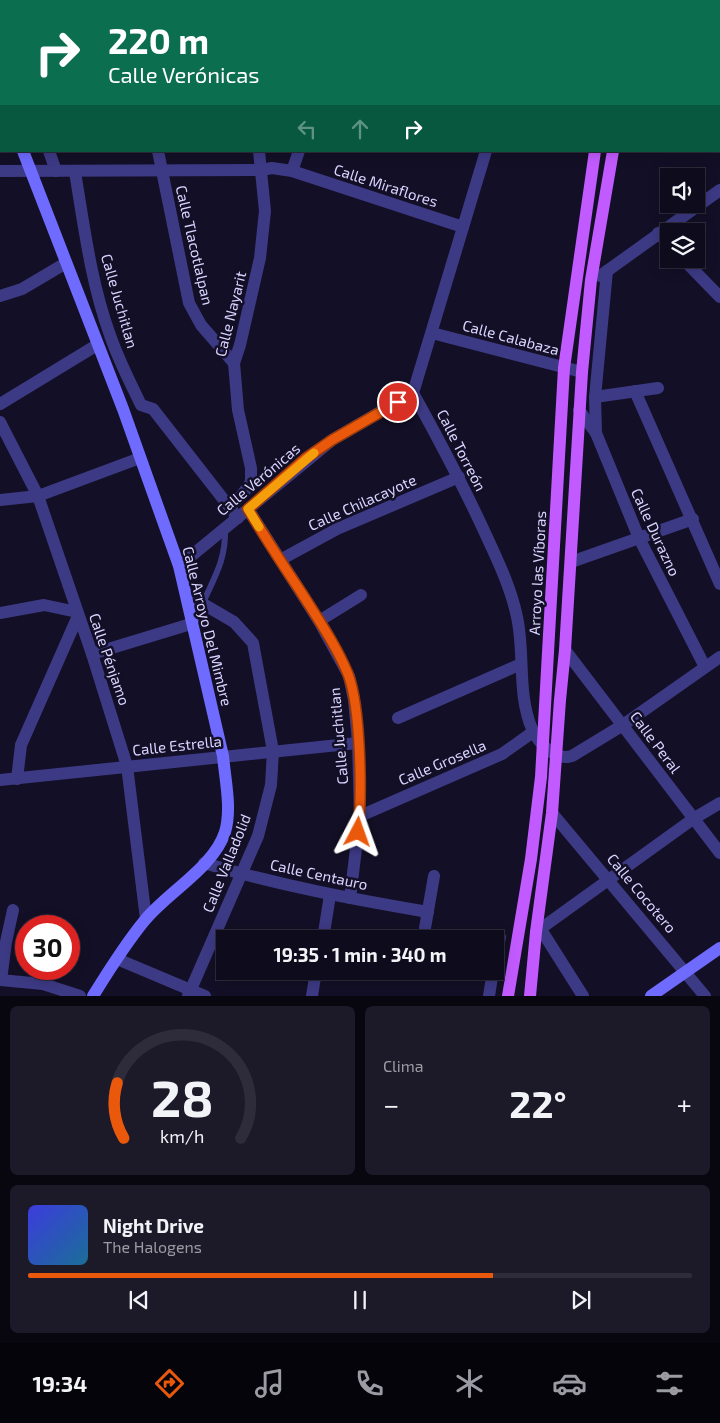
<!DOCTYPE html>
<html lang="es">
<meta charset="utf-8">
<style>
:root{--surface:#0e0b1c;--page:#1c1929;--text:#f1f3f6;--muted:#9b9ba3;--line:#2e2b3b;--accent:#ea580c}
body{margin:0;font-family:"Exo 2",sans-serif;background:var(--page);color:var(--text);height:100vh;display:flex;flex-direction:column;font-size:19px;white-space:nowrap}
*{box-sizing:border-box;margin:0}
p{font-size:16px;color:var(--muted)}
.icon{flex:none;width:28px;height:28px;fill:none;stroke:currentColor;stroke-width:2;stroke-linecap:round;stroke-linejoin:round}
.map{position:relative;height:996px;overflow:hidden}
.drawer{display:flex;flex-direction:column;gap:10px;padding:10px;background:#08060f;flex:1}
.drawer>*{flex:none}
.banner{position:absolute;left:0px;top:0px;width:720px;height:152px;box-shadow:0 2px 12px #0003,0 0 0 1px var(--line);background:#0b6e4f;color:#fff;overflow:hidden}
.fabs{position:absolute;left:660px;top:168px;display:grid;gap:10px}
.fabs a{display:grid;place-items:center;width:45px;height:45px;border-radius:0px;background:var(--surface);box-shadow:0 2px 12px #0003,0 0 0 1px var(--line);font-size:25px}
.speed{position:absolute;left:15px;top:915px;display:flex;gap:10px;font-size:25px;font-weight:700;text-align:center}
.speed>*{display:grid;place-content:center;width:65px;height:65px;border-radius:50%;background:var(--surface);box-shadow:0 2px 12px #0003,0 0 0 1px var(--line);line-height:1}
.speed .limit{border:8px solid #d22;background:#fff;color:#111}
.pin{position:absolute;display:grid;place-items:center;width:42px;height:42px;color:#fff;margin:-21px;border:2px solid #fff;border-radius:50%;box-shadow:0 1px 5px #0007}
.me{position:absolute;width:55px;margin:-28px;rotate:4deg;stroke-linejoin:round;filter:drop-shadow(0 0 4px #0008)}
.turn{display:flex;align-items:center;gap:18px;height:105px;padding:0 25px;font-size:22px}
.turn .icon{width:65px;height:65px;stroke-width:2.5}
.turn b{display:block;font-size:35px;line-height:42px}
.lanes{display:flex;align-items:center;height:48px;padding:0 25px;background:#0003;justify-content:center;gap:25px;direction:ltr}
.lanes .off{opacity:.35}
.big{font-size:38px;font-weight:700;line-height:1.1}
.drawer .card{flex:1;display:flex;flex-direction:column;justify-content:center;gap:8px;min-width:0;padding:0 18px;border-radius:8px;background:var(--page)}
.drawer .dial{align-items:center;gap:0}
.dial svg{height:130px;overflow:visible;fill:none;stroke:var(--line);stroke-width:7;stroke-linecap:round;text-anchor:middle}
.dial text{fill:var(--text);stroke:none}
.song{display:flex;align-items:center;gap:15px}
.cover{width:60px;height:60px;border-radius:8px;background:linear-gradient(135deg,hsl(240 70% 55%),hsl(200 70% 35%))}
.played{height:5px;border-radius:2px;background:linear-gradient(90deg,var(--accent) 70%,var(--line) 70%)}
.keys{display:flex;justify-content:space-around;direction:ltr}
.heat{display:flex;justify-content:space-between;align-items:center;font-size:28px;direction:ltr}
.drawer .tiles{flex:1;display:grid;gap:10px;grid-template-columns:1fr 1fr}
.card:last-child{grid-column:span 2}
.trip{position:absolute;left:216px;top:930px;width:288px;height:50px;border-radius:0px;background:var(--surface);box-shadow:0 2px 12px #0003,0 0 0 1px var(--line);font-weight:700;line-height:50px;text-align:center}
.menu{display:flex;height:80px;justify-content:space-around;align-items:center;background:#06040b;color:var(--muted)}
.menu .icon{width:35px;height:35px}
.menu .current{color:var(--accent)}
.menu b{font-size:22px;color:var(--text)}
.map>svg:first-child{display:block}
.lines{fill:none;stroke-linecap:round;stroke-linejoin:round}
.lane{stroke:#3d3a85;stroke-width:6}
.street{stroke:#3d3a85;stroke-width:12}
.secondary{stroke:#6f6bff;stroke-width:12}
.primary{stroke:#c25bff;stroke-width:12}
.route-casing{stroke:#983908;stroke-width:12}
.route{stroke:#ea580c;stroke-width:9}
.slow{stroke:#f59e0b;stroke-width:9}
.labels{text-anchor:middle;dominant-baseline:central;stroke-width:5;stroke-linejoin:round;paint-order:stroke}
.street-label{font-size:15px;fill:#d9d4ff;stroke:#130f26}
</style>
<div class="map">
<svg width="720" height="996" viewBox="0 0 720 996">
<rect width="100%" height="100%" fill="#130f26"/>
<g class="lines">
<g class="lane">
<polyline points="0,107 1,107"/>
<path d="M203,603C215,576 226,559 225,529"/>
</g>
<g class="street">
<polyline points="9,0 10,1"/>
<polyline points="241,0 241,1"/>
<polyline points="670,0 670,1"/>
<polyline points="531,1 531,0"/>
<polyline points="0,54 1,54"/>
<polyline points="719,72 720,74"/>
<polyline points="49,151 56,171"/>
<polyline points="158,151 189,303 201,325 234,363"/>
<path d="M486,151L413,393C439,440 464,487 486,535C498,561 511,588 517,617C525,653 517,694 532,729C539,744 555,761 572,756L623,725L720,657"/>
<polyline points="0,171 261,170 272,168 292,171 463,227"/>
<polyline points="292,171 299,151"/>
<path d="M75,172C84,226 91,283 110,335C118,359 130,382 141,405L153,409L238,518"/>
<polyline points="658,233 669,244"/>
<polyline points="683,259 720,297"/>
<polyline points="600,276 720,190"/>
<polyline points="0,296 22,289 66,263"/>
<polyline points="432,333 582,372"/>
<polyline points="635,391 720,584"/>
<polyline points="595,397 658,388"/>
<polyline points="0,404 97,345"/>
<polyline points="579,410 596,433 639,538 705,667"/>
<polyline points="0,422 38,496 92,654 127,766 146,919"/>
<polyline points="596,433 595,397 607,271"/>
<polyline points="0,500 38,496 140,458"/>
<polyline points="230,506 242,495 251,482 251,468 238,410 234,363 240,345 260,258 265,211 259,151"/>
<polyline points="248,509 319,621 349,676 354,700 358,743 360,816 350,898"/>
<polyline points="280,560 337,529 459,477"/>
<polyline points="571,562 693,519"/>
<polyline points="179,566 332,440 413,393"/>
<polyline points="186,594 234,622 253,643 273,751 271,785 258,836 188,996"/>
<polyline points="0,613 44,605 77,612"/>
<polyline points="319,621 361,595"/>
<polyline points="565,650 720,853"/>
<polyline points="92,654 194,623"/>
<polyline points="398,718 521,664"/>
<polyline points="17,779 21,745 78,616"/>
<polyline points="0,780 358,743"/>
<polyline points="552,813 705,996"/>
<polyline points="360,816 502,754 533,732"/>
<path d="M204,863C277,885 352,899 428,912"/>
<polyline points="425,928 434,876"/>
<polyline points="540,928 583,996"/>
<polyline points="536,932 693,819 720,803"/>
<polyline points="323,939 330,895"/>
<polyline points="117,959 205,996"/>
<polyline points="495,962 500,937"/>
<polyline points="0,980 43,984 80,996"/>
<polyline points="1,980 6,942 13,910"/>
<polyline points="312,996 316,971"/>
<polyline points="489,996 493,971"/>
</g>
<g class="secondary">
<polyline points="0,95 1,98"/>
<path d="M23,151L123,409L179,566L223,756C225,779 232,809 225,832C214,867 168,892 145,920C126,943 109,970 93,996"/>
<polyline points="651,996 720,948"/>
</g>
<g class="primary">
<polyline points="625,1 625,0"/>
<polyline points="639,1 639,0"/>
<polyline points="508,996 531,859 541,777 564,368 595,151"/>
<polyline points="530,996 536,932 552,813 560,700 565,650 582,372 591,280 613,151"/>
</g>
</g>
<g class="lines">
<g class="route-casing">
<path id="route" d="M358,832C362,795 361,708 348,674C336,645 318,619 301,592C283,565 265,537 248,509L306,458L332,440L398,402"/>
</g>
<use href="#route" class="route"/>
<polyline class="slow" points="259,527 248,509 314,453"/>
</g>
<g class="labels">
<g class="street-label">
<text transform="translate(386 185) rotate(18)">Calle Miraflores</text>
<text transform="translate(195 245) rotate(77)">Calle Tlacotlalpan</text>
<text transform="translate(120 301) rotate(74)">Calle Juchitlan</text>
<text transform="translate(230 314) rotate(-76)">Calle Nayarit</text>
<text transform="translate(511 337) rotate(15)">Calle Calabaza</text>
<text transform="translate(462 450) rotate(63)">Calle Torreón</text>
<text transform="translate(258 479) rotate(-40)">Calle Verónicas</text>
<text transform="translate(362 502) rotate(-24)">Calle Chilacayote</text>
<text transform="translate(656 532) rotate(65)">Calle Durazno</text>
<text transform="translate(537 573) rotate(-87)">Arroyo las Víboras</text>
<text transform="translate(208 626) rotate(76)">Calle Arroyo Del Mimbre</text>
<text transform="translate(110 659) rotate(71)">Calle Pénjamo</text>
<text transform="translate(338 736) rotate(-95)">Calle Juchitlan</text>
<text transform="translate(656 742) rotate(53)">Calle Peral</text>
<text transform="translate(177 745) rotate(-6)">Calle Estrella</text>
<text transform="translate(442 762) rotate(-23)">Calle Grosella</text>
<text transform="translate(226 863) rotate(-68)">Calle Valladolid</text>
<text transform="translate(319 874) rotate(12)">Calle Centauro</text>
<text transform="translate(642 893) rotate(50)">Calle Cocotero</text>
</g>
</g>
</svg>
<div class="fabs">
<a><svg class="icon" aria-label="sound" viewBox="0 0 24 24"><path d="M4 9h4l5-4v14l-5-4H4zM17 9q2 3 0 6"/></svg></a>
<a><svg class="icon" aria-label="layers" viewBox="0 0 24 24"><path d="M12 4l9 5-9 5-9-5zM3 14l9 5 9-5"/></svg></a>
</div>
<div class="speed"><div class="limit">30</div></div>
<div class="pin" style="left:398px;top:402px;background:#d93025"><svg class="icon" aria-label="arrive" viewBox="0 0 24 24"><path d="M6 21V4h12l-3 4 3 4H6"/></svg></div>
<svg class="me" style="left:358px;top:832px" viewBox="-20 -20 40 40"><path d="M0-17L14 15 0 8-14 15z" fill="#ea580c" stroke="#fff" stroke-width="4"/></svg>
<div class="trip">19:35 · 1 min · 340 m</div>
<div class="banner">
<div class="turn"><svg class="icon" aria-label="right" viewBox="0 0 24 24"><path d="M7 20v-9h11M14 6l5 5-5 5"/></svg><div><b>220 m</b>Calle Verónicas</div></div>
<div class="lanes"><svg class="icon off" aria-label="left" viewBox="0 0 24 24"><path d="M17 20v-9H6M10 6l-5 5 5 5"/></svg><svg class="icon off" aria-label="ahead" viewBox="0 0 24 24"><path d="M12 20V5M6 11l6-6 6 6"/></svg><svg class="icon" aria-label="right" viewBox="0 0 24 24"><path d="M7 20v-9h11M14 6l5 5-5 5"/></svg></div>
</div>
</div>
<section class="drawer">
<div class="tiles">
<div class="card dial"><svg viewBox="0 0 100 80">
<path d="M14 69A42 42 0 1 1 86 69"/>
<path d="M14 69A42 42 0 0 1 10 35" stroke="#ea580c"/>
<text x="50" y="56" font-size="32" font-weight="700">28</text>
<text x="50" y="72" font-size="11">km/h</text>
</svg></div>
<div class="card"><p>Clima</p>
<div class="heat"><a>−</a><b class="big">22°</b><a>+</a></div>
</div>
<div class="card">
<div class="song"><i class="cover"></i><div><b>Night Drive</b><p>The Halogens</p></div></div>
<div class="played"></div>
<div class="keys"><svg class="icon" aria-label="previous" viewBox="0 0 24 24"><path d="M18 5L8 12l10 7zM5 5v14"/></svg><svg class="icon" aria-label="pause" viewBox="0 0 24 24"><path d="M8 5v14M16 5v14"/></svg><svg class="icon" aria-label="next" viewBox="0 0 24 24"><path d="M6 5l10 7-10 7zM19 5v14"/></svg></div>
</div>
</div>
</section>
<nav class="menu">
<b>19:34</b>
<svg class="icon current" aria-label="directions" viewBox="0 0 24 24"><path d="M12 3l9 9-9 9-9-9zM9 14v-3h6M13 9l2 2-2 2"/></svg>
<svg class="icon" aria-label="music" viewBox="0 0 24 24"><path d="M9 18V5l10-2v13"/><circle cx="6" cy="18" r="3"/><circle cx="16" cy="16" r="3"/></svg>
<svg class="icon" aria-label="phone" viewBox="0 0 24 24"><path d="M5 4h4l2 5-3 2q2 4 5 5l2-3 5 2v4C11 20 4 13 5 4z"/></svg>
<svg class="icon" aria-label="climate" viewBox="0 0 24 24"><path d="M12 3v18M4 7l16 10M4 17L20 7"/></svg>
<svg class="icon" aria-label="car" viewBox="0 0 24 24"><path d="M5 17H2v-5l4-1 3-4h7l3 4 3 1v5h-3M9 17h6M6 11h13"/><circle cx="7" cy="17" r="2"/><circle cx="17" cy="17" r="2"/></svg>
<svg class="icon" aria-label="filters" viewBox="0 0 24 24"><path d="M4 7h16M4 17h16"/><circle cx="9" cy="7" r="2"/><circle cx="15" cy="17" r="2"/></svg>
</nav>
